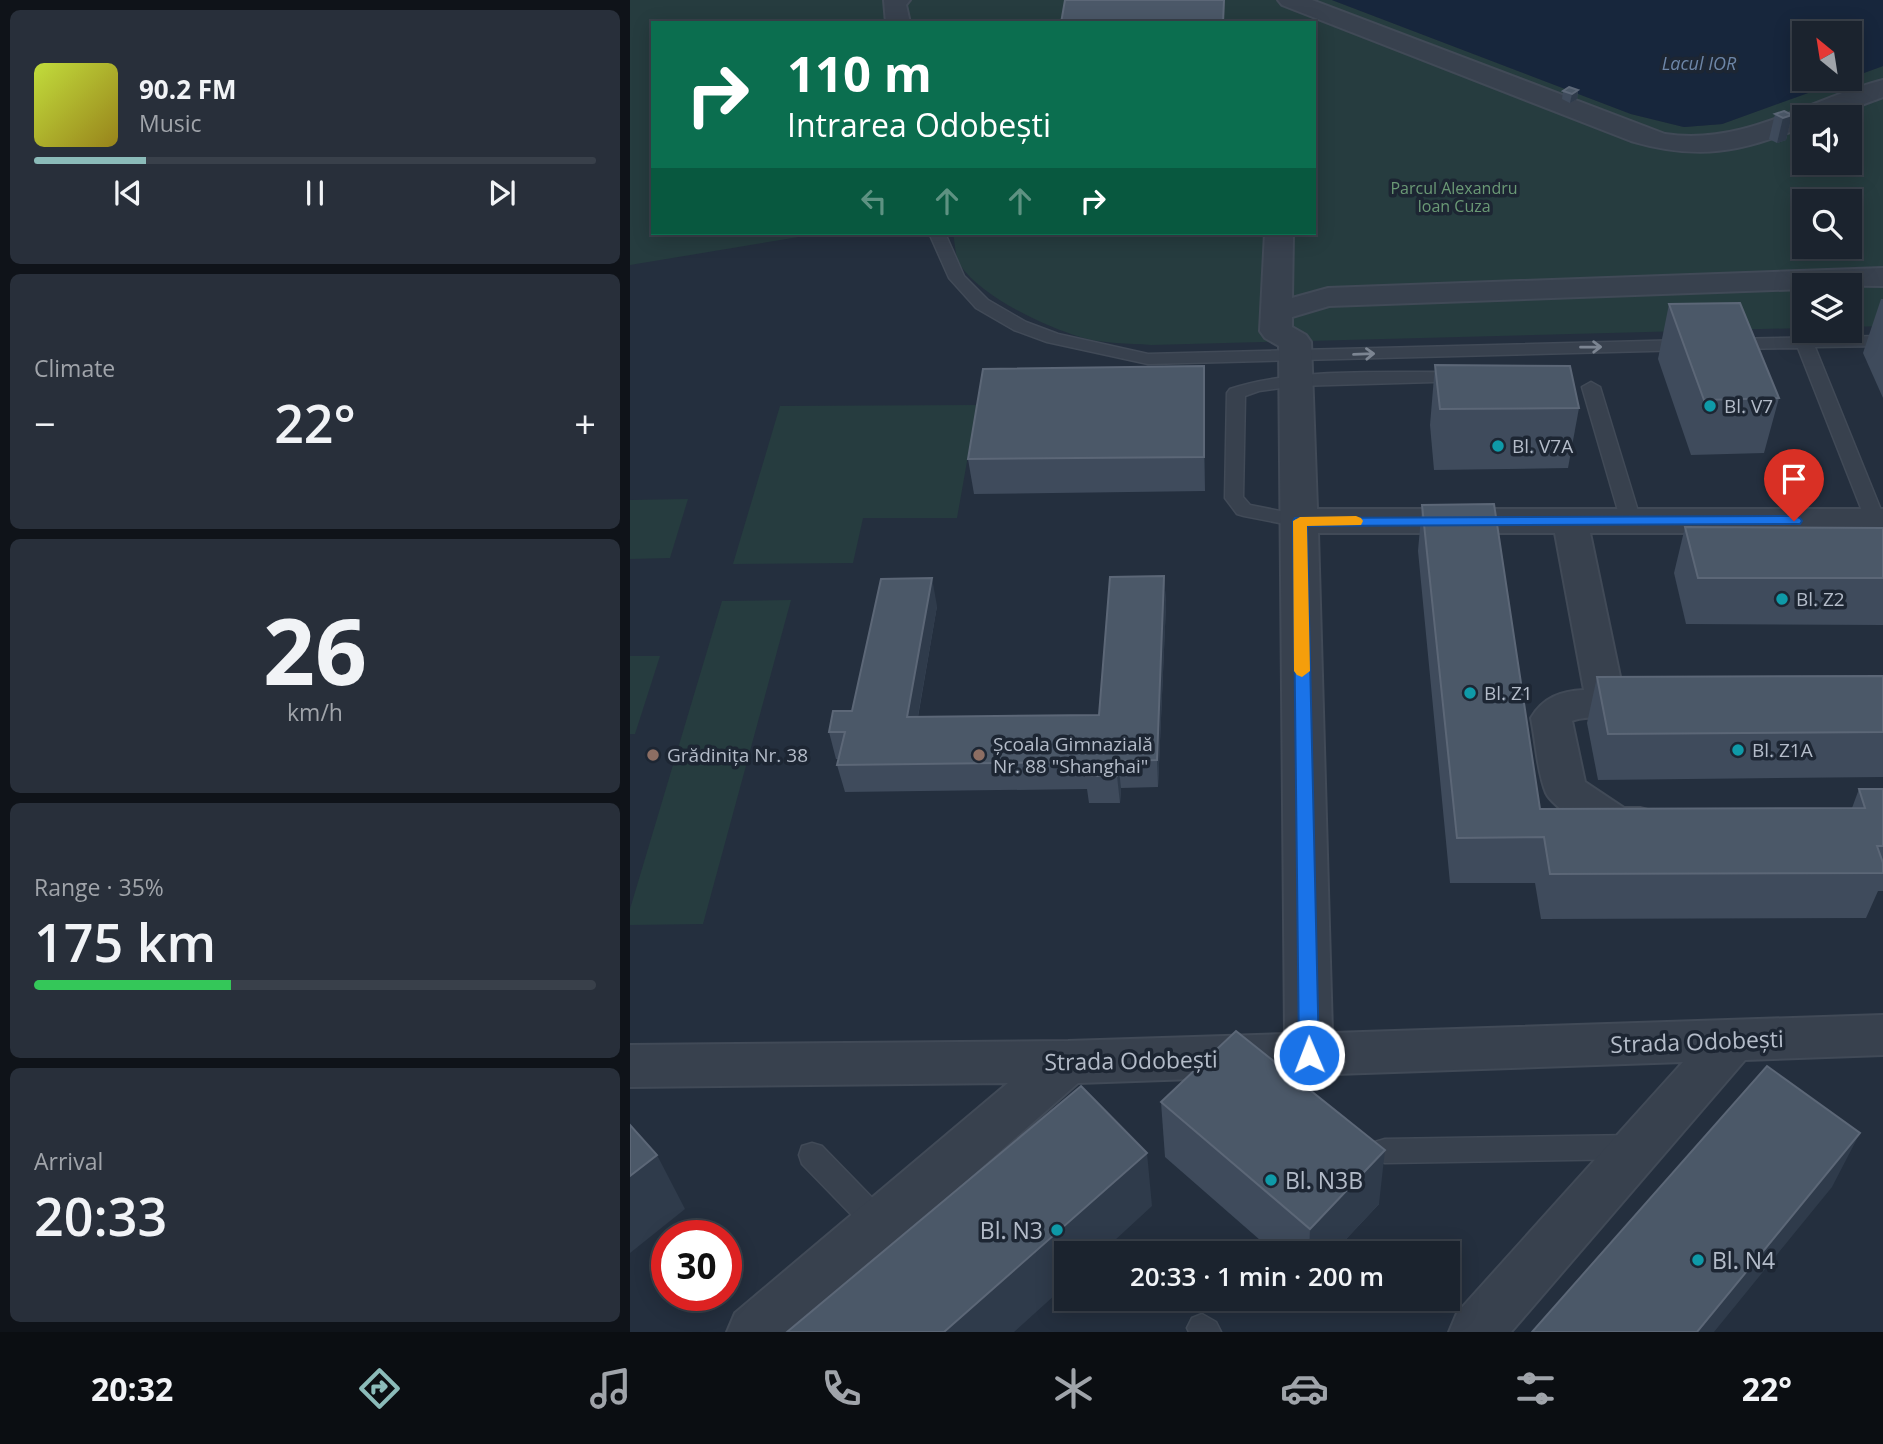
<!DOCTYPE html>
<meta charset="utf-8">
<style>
:root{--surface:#1b232e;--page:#282f3a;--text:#f1f3f6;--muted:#a0a4aa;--line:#39404a;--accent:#8bbbb9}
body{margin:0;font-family:"Open Sans",sans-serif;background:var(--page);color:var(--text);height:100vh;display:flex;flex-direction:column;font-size:26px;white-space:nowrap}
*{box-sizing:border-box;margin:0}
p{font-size:23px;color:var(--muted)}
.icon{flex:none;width:38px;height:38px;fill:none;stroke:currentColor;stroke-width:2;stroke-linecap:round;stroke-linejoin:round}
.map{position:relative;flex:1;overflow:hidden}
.sheet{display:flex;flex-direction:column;gap:10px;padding:10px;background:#0f1319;width:630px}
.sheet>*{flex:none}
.top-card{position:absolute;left:21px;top:21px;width:665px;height:214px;border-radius:0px;box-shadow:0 4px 18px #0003,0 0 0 2px var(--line);background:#0b6e4f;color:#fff;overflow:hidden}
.needle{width:46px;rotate:330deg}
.fabs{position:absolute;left:1162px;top:21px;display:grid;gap:14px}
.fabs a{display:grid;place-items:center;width:70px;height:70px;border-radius:0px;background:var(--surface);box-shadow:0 4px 18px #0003,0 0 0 2px var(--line);font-size:35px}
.speed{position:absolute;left:21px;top:1220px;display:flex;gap:14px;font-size:35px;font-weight:700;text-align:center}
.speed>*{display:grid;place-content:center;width:91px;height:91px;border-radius:50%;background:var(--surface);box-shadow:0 4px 18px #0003,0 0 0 2px var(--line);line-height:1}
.speed .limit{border:10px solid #d22;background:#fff;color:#111}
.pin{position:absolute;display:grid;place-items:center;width:60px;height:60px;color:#fff;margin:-72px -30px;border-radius:50% 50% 50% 0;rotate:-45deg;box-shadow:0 0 7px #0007}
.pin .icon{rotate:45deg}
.me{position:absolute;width:77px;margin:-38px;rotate:359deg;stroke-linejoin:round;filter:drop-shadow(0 0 5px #0008)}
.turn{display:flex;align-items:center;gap:24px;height:147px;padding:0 21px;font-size:32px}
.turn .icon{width:91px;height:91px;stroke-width:2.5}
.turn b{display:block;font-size:49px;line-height:60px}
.lanes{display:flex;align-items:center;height:66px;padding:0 21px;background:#0003;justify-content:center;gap:35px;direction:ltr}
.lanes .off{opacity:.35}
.big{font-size:52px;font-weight:600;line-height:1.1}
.sheet .widget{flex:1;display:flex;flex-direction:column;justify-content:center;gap:10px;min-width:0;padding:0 24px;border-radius:10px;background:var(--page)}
.sheet .dial{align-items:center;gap:0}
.dial b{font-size:91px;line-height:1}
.song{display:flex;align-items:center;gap:21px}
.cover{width:84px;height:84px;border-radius:10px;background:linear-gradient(135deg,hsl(70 70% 55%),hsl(50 70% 35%))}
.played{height:7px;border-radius:4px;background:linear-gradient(90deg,var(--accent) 20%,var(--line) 20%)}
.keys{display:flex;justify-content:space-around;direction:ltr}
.heat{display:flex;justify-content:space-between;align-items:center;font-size:38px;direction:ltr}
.charge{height:10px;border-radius:5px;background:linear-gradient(90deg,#34c759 35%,var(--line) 0)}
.trip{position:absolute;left:424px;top:1241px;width:406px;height:70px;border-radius:0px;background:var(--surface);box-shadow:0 4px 18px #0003,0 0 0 2px var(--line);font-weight:600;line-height:70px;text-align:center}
.dock{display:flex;height:112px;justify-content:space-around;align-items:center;background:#0b0e12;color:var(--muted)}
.dock .icon{width:49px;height:49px}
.dock .active{color:var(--accent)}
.dock b{font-size:32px;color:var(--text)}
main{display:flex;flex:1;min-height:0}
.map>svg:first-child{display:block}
.green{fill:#263c3f;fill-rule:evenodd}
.water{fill:#17263c}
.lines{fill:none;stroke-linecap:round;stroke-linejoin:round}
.lane-casing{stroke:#414a57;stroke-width:3}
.street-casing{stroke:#414a57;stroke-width:4}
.lane{fill:#38414e;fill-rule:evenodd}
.street{fill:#38414e;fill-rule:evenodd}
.wall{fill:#3f4b5c}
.shaded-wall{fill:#2f3b4b}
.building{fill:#4b5868;stroke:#5c6777;stroke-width:2}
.oneway{stroke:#7c8592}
.route{fill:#1a73e8;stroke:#114b97;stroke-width:2}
.slow{fill:#f59e0b}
.culture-dot{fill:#0f9aa8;stroke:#1d2633;stroke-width:2.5}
.education-dot{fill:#8d6e63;stroke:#1d2633;stroke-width:2.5}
.labels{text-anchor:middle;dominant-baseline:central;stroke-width:7;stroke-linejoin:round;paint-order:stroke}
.far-park-label{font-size:16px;fill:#6b9a76;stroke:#1d2633}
.far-water-label{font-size:18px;font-style:italic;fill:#6d86a8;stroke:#1d2633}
.poi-label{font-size:19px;fill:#b4bcc9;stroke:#1d2633;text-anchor:start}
.near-street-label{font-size:23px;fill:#b4bcc9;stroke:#1d2633}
.near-poi-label{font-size:23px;fill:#b4bcc9;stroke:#1d2633;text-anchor:start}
</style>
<main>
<section class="sheet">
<div class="widget">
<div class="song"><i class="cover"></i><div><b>90.2 FM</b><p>Music</p></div></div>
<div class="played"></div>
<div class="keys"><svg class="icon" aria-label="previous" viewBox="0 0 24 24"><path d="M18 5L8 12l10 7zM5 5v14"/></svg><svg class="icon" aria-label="pause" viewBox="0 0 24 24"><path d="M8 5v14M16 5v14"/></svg><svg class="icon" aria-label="next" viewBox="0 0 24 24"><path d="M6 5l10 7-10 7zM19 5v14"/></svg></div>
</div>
<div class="widget"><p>Climate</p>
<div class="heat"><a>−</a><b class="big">22°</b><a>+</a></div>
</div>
<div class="widget dial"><b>26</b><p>km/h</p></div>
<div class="widget"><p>Range · 35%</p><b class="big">175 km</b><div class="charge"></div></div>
<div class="widget"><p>Arrival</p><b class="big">20:33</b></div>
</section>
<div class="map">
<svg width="1253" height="1332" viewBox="0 0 1253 1332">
<rect width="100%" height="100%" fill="#242f3e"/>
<g class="green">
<path d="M0,0H702L1001,114L1054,127L1092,124L1253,66V326L1220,327V285H1174V328L521,345C499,343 472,344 450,337C414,326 352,297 330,265C325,257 325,242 323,233H684V23H23V233H193L0,265ZM1174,117H1220V163H1174ZM1174,201H1220V247H1174Z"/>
<polygon points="347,405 327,518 233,518 223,563 103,564 150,406"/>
<polygon points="58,499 40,558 0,559 0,500"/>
<polygon points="161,600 73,924 0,925 0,909 92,601"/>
<polygon points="0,656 30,656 5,734 0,734"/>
</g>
<polygon class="water" points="702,0 1253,0 1253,66 1220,78 1220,33 1174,33 1174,79 1217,79 1092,124 1054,127 1001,114"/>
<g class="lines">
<g class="lane-casing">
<g id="lane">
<polygon points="299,233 315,233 334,276 358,300 396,322 428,334 518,354 1058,340 1067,345 1058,350 518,364 417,342 384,330 346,308 319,278"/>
<polygon points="1253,336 1253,346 1185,347 1253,515 1253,525 1239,525 1236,521 1168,348 1098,349 1089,344 1098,339"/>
<path d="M832,372L841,377L838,381L666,386L629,391L615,396L613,497L620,505L670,515L677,517L680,521L677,525L670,527L614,516L607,514L595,498L597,393L600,389C665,367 762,373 832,372Z"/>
<polygon points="961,382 970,387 1011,521 1008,525 994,525 991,521 952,387"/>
<polygon points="1005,1135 1014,1138 1018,1147 1014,1156 1005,1159 755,1163 745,1160 742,1151 745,1142 755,1139"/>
<polygon points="182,1143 192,1146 259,1215 263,1224 259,1233 249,1237 239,1233 172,1164 169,1155 172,1146"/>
<polygon points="572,1314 586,1322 591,1332 559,1332 557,1328 562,1318"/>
</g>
</g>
<g class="street-casing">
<g id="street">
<polygon points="254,0 280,0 276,5 280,23 256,23"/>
<path d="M648,0H682L1035,134C1115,146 1179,99 1253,80V97L1199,117H1174V127C1108,152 1070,161 1001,141L652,5Z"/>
<path d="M635,233H663L662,298L698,288L1253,268V286L1174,285V289L699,306L662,317V327L676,335L681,342L687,509H1253V533H960L993,691L1014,695L1020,705L1014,715C991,722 960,713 942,721L955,782L994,808H1010L1025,812L1031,824L1025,836C1013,840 1000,842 987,840C971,838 923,808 916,793C907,771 906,742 901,718C913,698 930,691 954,690L925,533H688L702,1033L1253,1015V1055L1115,1060L881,1332H819L827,1313L1053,1062L448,1083L164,1332H97L105,1313L378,1083L0,1087V1045L438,1041L655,1034L649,346L635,338L630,331Z"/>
</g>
</g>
<use href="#lane" class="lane"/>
<use href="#street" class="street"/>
</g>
<g class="wall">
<polygon points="948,90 947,99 940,103 932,99 933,91"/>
<polygon points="1145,114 1162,115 1156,140 1147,143 1139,139"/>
<polygon points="1251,299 1253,299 1253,398 1233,353"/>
<polygon points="1039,304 1149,398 1134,453 1061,455 1028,359"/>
<polygon points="805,365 949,408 938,468 804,470 800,425"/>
<polygon points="575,400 575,491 344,494 338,459"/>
<polygon points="792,505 910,809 1222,808 1229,789 1253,789 1253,891 1248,891 1236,918 911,919 905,883 820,883 788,551"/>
<polygon points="1055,527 1253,528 1253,625 1056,624 1044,573"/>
<polygon points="534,576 536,604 528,787 491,788 490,803 459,803 457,789 215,792 207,765 209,759 206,759 199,732 222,711 307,606 288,717 469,715"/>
<polygon points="1253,676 1253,777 968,780 957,723 967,677"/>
<polygon points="531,1102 749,1204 703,1253 645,1253 535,1157"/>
</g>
<g class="shaded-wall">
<polygon points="948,90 947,99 940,103 942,94"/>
<polygon points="1162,115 1156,140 1147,143 1153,118"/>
<polygon points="574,366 575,400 575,491 574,457"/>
<polygon points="534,576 536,604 528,787 527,760"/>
<polygon points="302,578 307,606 283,744 277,717"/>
<polygon points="488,761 491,788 490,803 487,776"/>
<polygon points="1230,1133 1202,1187 1084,1332 1067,1332"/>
<polygon points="755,1150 749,1204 703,1253 679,1253 680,1229"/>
<polygon points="517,1153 522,1206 471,1253 436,1253 436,1285 384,1332 314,1332"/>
<polygon points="27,1155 55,1209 0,1253 0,1176"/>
</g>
<g class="building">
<polygon points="435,0 594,0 593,23 431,23"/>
<polygon points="939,87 948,90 942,94 933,91"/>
<polygon points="1154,111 1162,115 1153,118 1145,114"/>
<polygon points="1110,303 1149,398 1074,400 1039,304"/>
<polygon points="805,365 940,366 949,408 810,409"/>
<polygon points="574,366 574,457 338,459 353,369"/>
<polygon points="864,504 910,809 1235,808 1229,789 1253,789 1253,846 1247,846 1253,863 1253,873 920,874 914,837 827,838 792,505"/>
<polygon points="1055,527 1253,528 1253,578 1068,578"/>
<polygon points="534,576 527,760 488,761 487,776 456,776 457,762 207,765 215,732 199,732 203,711 222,711 251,579 302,578 277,717 469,715 480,577"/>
<polygon points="1253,676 1253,732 978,734 967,677"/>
<polygon points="606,1031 755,1150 680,1229 531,1102"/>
<polygon points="1137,1066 1230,1133 1067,1332 902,1332"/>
<polygon points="451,1086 517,1153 314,1332 157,1332"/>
<polygon points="0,1125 27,1155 0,1176"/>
</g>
<defs><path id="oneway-shaft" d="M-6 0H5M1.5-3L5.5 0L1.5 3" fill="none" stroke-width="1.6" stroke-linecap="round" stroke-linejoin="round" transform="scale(1.75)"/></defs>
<g class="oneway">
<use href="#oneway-shaft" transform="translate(961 347) rotate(-1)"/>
<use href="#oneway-shaft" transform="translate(734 354) rotate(-2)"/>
</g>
<polygon class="route" points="1164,516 1170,518 1172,521 1170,524 677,526 689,1055 686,1061 679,1063 672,1061 669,1055 663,521 665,518"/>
<polygon class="slow" points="726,516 731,518 733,521 731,525 677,526 680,671 672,677 667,675 664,671 663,521 670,517"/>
<g class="culture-dot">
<circle cx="1080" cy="406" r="7"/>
<circle cx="868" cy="446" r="7"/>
<circle cx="1152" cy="599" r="7"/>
<circle cx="840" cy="693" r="7"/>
<circle cx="1108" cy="750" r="7"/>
<circle cx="641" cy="1180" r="7"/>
<circle cx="427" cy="1230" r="7"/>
<circle cx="1068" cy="1260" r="7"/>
</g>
<g class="education-dot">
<circle cx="23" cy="755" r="7"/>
<circle cx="349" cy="755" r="7"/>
</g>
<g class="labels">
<g class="far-park-label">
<text x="824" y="188">Parcul Alexandru<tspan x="824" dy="18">Ioan Cuza</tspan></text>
</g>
<g class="far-water-label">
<text x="1069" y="63">Lacul IOR</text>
</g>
<g class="poi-label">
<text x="1094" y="406">Bl. V7</text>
<text x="882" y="446">Bl. V7A</text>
<text x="1166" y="599">Bl. Z2</text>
<text x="854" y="693">Bl. Z1</text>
<text x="363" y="744">Școala Gimnazială<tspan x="363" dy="22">Nr. 88 "Shanghai"</tspan></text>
<text x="1122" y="750">Bl. Z1A</text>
<text x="37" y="755">Grădinița Nr. 38</text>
</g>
<g class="near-street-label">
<text transform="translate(1067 1041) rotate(-2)">Strada Odobești</text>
<text transform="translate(501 1060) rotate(-1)">Strada Odobești</text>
</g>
<g class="near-poi-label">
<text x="655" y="1180">Bl. N3B</text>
<text x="413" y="1230" text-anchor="end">Bl. N3</text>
<text x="1082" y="1260">Bl. N4</text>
</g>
</g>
</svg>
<div class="fabs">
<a><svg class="needle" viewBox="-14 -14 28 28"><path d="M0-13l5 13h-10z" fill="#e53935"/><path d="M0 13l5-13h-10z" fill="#a0a4aa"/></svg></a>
<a><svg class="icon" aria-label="sound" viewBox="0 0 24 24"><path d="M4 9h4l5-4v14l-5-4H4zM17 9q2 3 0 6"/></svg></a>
<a><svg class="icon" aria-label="search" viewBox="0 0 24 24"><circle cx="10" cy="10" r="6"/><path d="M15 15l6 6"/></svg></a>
<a><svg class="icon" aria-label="layers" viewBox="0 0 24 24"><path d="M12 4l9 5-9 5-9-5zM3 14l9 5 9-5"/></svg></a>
</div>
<div class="speed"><div class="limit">30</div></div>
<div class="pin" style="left:1164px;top:521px;background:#d93025"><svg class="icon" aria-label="arrive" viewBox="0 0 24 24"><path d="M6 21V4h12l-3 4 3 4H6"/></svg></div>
<svg class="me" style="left:679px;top:1055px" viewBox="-20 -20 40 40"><circle r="17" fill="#1a73e8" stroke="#fff" stroke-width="3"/><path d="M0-11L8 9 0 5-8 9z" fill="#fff"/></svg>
<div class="trip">20:33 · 1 min · 200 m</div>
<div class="top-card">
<div class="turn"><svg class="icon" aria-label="right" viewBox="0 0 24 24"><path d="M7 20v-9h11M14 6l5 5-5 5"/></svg><div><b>110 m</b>Intrarea Odobești</div></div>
<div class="lanes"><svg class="icon off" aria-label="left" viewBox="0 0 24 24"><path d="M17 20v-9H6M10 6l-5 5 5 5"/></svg><svg class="icon off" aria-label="ahead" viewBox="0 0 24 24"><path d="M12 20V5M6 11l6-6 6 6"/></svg><svg class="icon off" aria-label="ahead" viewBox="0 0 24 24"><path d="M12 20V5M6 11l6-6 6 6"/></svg><svg class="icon" aria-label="right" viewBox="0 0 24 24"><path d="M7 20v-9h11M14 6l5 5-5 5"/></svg></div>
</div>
</div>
</main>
<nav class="dock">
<b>20:32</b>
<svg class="icon active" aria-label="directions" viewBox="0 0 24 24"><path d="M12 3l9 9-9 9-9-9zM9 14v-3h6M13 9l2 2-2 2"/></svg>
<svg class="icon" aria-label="music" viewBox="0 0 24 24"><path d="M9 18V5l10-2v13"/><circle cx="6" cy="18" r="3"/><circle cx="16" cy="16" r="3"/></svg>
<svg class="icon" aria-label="phone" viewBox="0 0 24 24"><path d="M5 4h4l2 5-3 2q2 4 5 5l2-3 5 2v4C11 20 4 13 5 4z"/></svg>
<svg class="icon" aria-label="climate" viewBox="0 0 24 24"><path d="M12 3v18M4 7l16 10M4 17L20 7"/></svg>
<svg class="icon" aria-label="car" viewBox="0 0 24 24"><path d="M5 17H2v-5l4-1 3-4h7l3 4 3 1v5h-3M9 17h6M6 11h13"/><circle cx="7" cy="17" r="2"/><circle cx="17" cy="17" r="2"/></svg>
<svg class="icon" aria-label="filters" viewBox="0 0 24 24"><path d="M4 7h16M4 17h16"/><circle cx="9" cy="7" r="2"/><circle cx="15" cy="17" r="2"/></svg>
<b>22°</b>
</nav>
